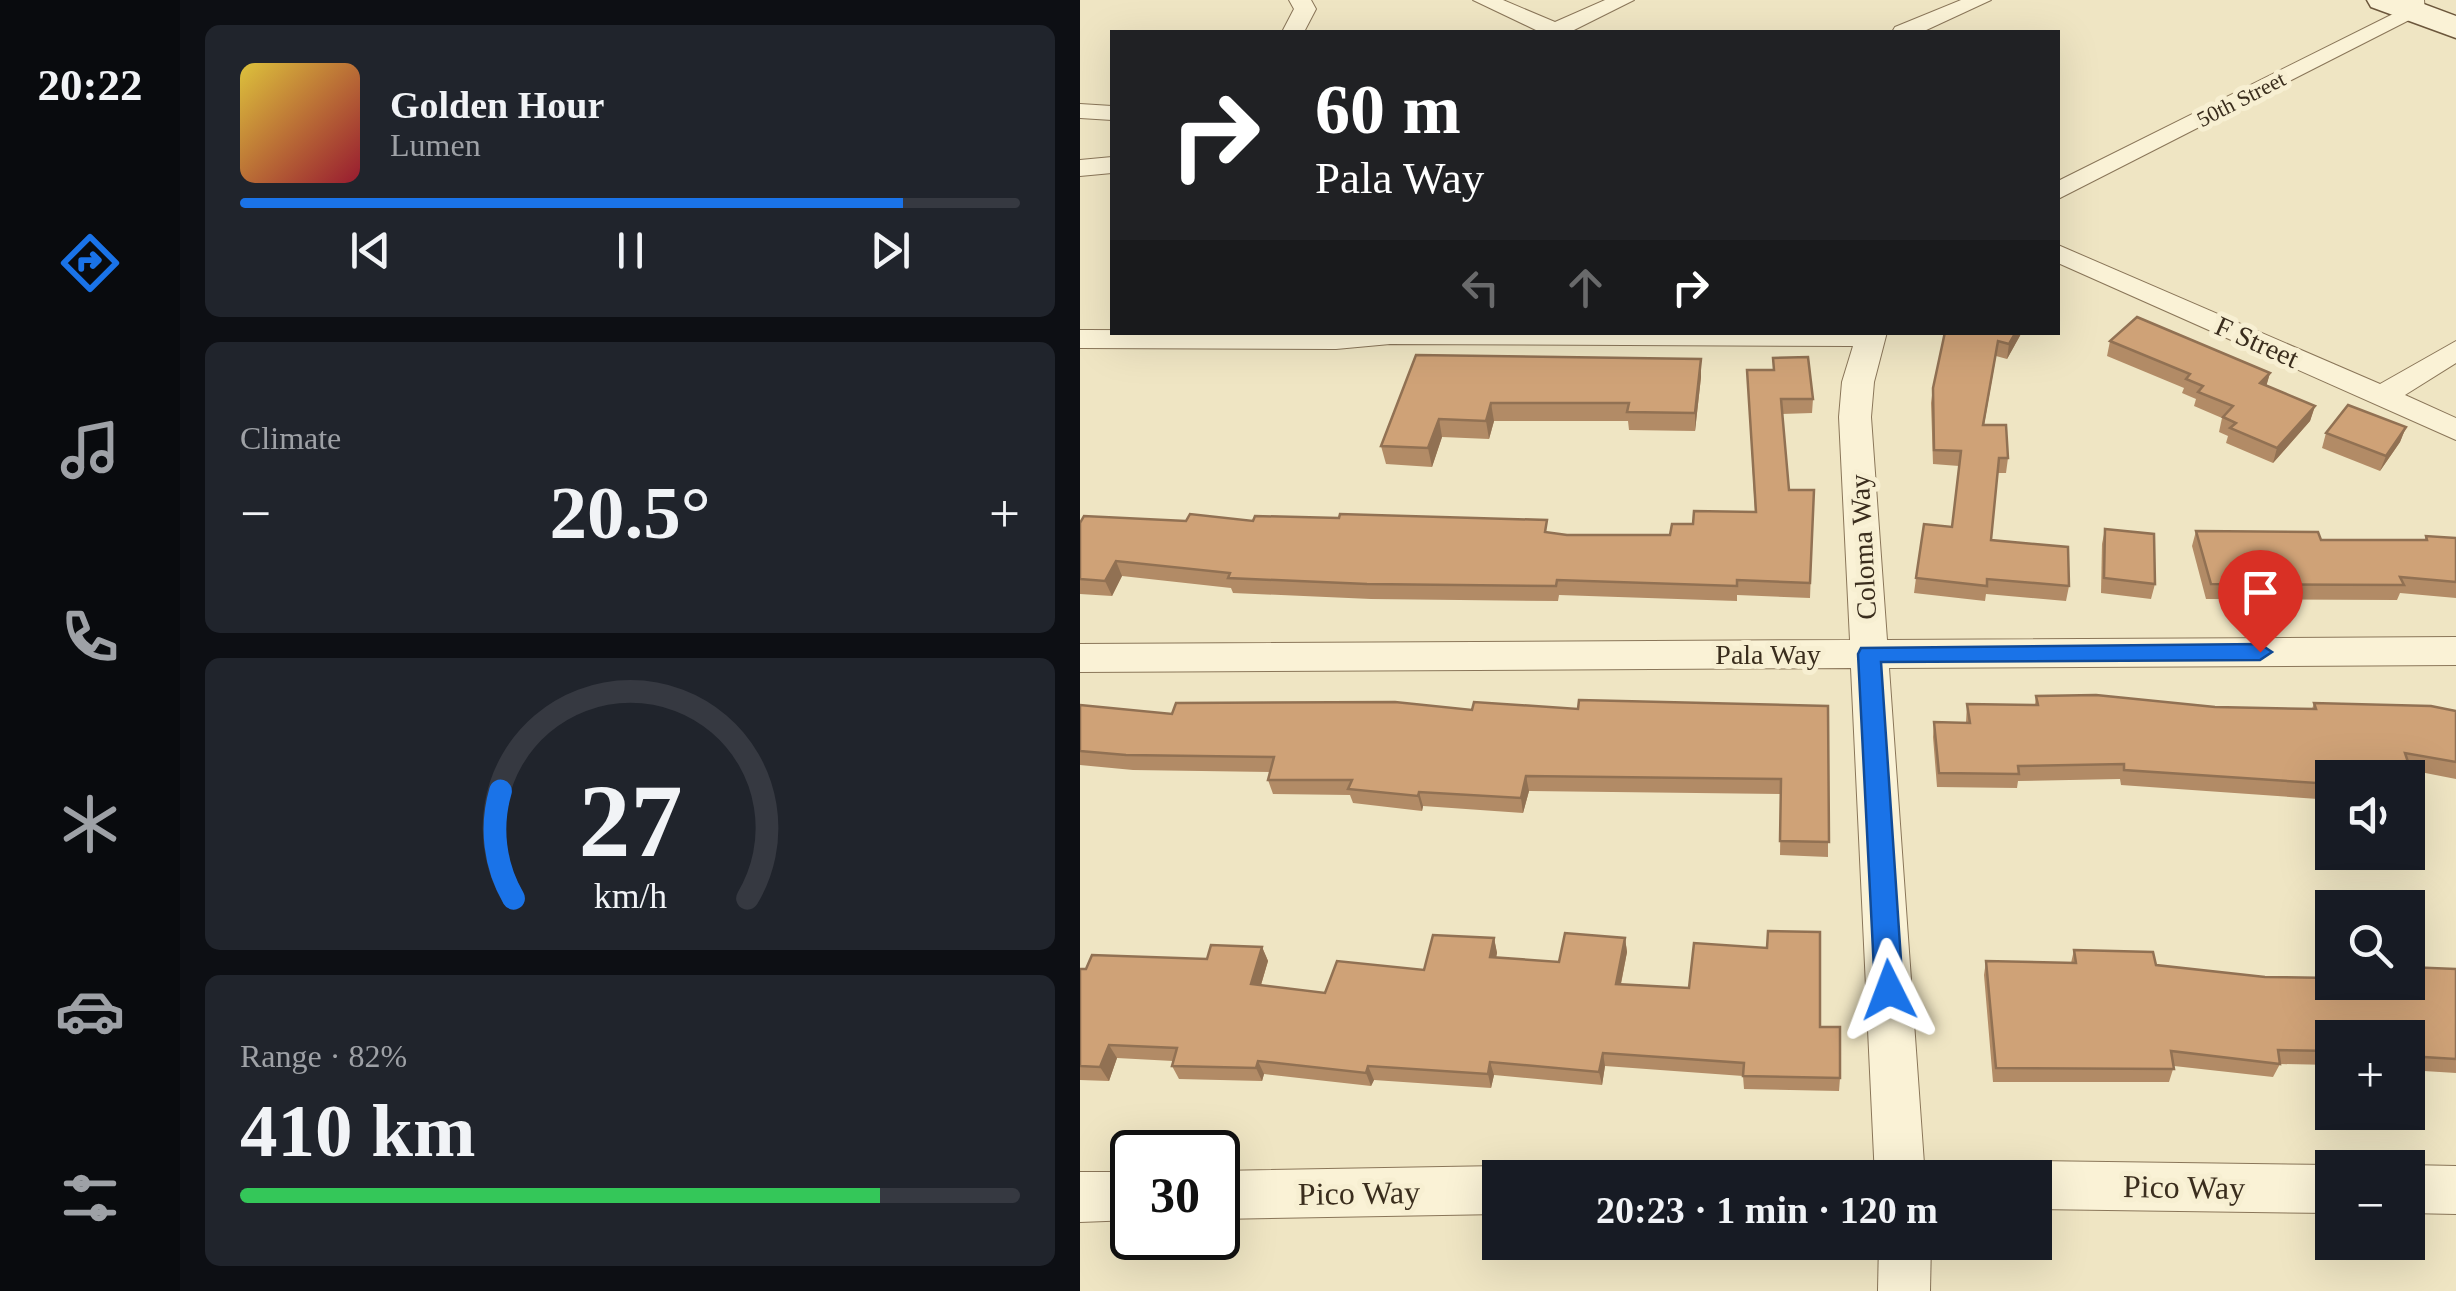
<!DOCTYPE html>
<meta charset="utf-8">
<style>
:root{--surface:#171b24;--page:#20242c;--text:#f1f3f6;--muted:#9ea1a6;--line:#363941;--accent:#1a73e8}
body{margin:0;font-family:Georgia,serif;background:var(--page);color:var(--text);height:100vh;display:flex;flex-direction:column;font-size:38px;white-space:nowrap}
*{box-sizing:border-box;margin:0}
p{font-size:32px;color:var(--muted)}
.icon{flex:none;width:55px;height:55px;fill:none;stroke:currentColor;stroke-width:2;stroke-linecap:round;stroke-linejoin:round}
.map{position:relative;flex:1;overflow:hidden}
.side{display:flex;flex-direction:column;gap:25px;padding:25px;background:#0d0f14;width:900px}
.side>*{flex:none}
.guide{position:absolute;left:30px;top:30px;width:950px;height:305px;border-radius:0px;box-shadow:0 10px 40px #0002;background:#202124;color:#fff;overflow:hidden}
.tools{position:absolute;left:1235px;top:760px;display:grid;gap:20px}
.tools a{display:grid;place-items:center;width:110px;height:110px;border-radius:0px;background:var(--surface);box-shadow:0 10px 40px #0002;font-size:50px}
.speed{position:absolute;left:30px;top:1130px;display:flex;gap:20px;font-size:50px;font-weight:700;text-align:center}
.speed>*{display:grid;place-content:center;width:130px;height:130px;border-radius:50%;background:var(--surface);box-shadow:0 10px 40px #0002;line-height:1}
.speed .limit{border:5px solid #111;border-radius:15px;background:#fff;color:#111}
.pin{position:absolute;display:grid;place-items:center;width:85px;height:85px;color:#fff;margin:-102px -42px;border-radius:50% 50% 50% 0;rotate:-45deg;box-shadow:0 0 10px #0007}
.pin .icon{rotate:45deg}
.me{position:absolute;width:110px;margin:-55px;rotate:357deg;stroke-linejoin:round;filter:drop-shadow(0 0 8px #0008)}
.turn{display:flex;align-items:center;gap:35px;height:210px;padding:0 40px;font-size:45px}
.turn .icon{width:130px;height:130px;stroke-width:2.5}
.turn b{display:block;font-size:70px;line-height:85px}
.lanes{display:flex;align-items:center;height:95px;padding:0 40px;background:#0003;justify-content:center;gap:50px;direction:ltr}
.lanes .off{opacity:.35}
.big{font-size:75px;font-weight:700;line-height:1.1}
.side .tile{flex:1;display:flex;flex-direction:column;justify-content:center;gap:15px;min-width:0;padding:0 35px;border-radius:15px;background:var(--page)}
.side .dial{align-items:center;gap:0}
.dial svg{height:260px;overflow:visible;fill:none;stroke:var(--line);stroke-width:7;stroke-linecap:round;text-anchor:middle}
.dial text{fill:var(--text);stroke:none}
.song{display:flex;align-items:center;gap:30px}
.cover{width:120px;height:120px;border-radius:15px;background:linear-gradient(135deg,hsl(50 70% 55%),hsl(350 70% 35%))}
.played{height:10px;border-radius:5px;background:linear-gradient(90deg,var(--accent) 85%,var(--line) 85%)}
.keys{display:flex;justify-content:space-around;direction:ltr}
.heat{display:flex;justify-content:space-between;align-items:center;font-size:55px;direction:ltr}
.charge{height:15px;border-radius:8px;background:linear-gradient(90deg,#34c759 82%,var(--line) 0)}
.trip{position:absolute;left:402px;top:1160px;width:570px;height:100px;border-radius:0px;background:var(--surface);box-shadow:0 10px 40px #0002;font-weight:700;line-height:100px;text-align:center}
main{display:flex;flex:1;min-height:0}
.tab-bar{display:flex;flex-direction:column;width:180px;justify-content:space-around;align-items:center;background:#090b0e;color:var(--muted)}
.tab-bar .icon{width:70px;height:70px}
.tab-bar .on{color:var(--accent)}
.tab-bar b{font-size:45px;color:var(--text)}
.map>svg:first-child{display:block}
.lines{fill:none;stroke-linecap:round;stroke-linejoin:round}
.minor-casing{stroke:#8a7659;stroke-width:2}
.secondary-casing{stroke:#6c573c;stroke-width:3}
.minor{fill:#faf2d6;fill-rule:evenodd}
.secondary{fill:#faf2d6;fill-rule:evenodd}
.wall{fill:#b28b66}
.shaded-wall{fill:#917153}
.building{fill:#cfa277;stroke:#917153;stroke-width:2.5}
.route{fill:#1a73e8;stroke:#114b97;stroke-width:2.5}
.labels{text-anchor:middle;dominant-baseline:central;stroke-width:10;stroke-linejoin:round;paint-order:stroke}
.far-street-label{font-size:22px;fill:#3a2d1d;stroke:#f7efd2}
.street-label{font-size:28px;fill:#3a2d1d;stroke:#f7efd2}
.near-street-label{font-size:32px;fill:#3a2d1d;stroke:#f7efd2}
</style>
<main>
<nav class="tab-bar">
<b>20:22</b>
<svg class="icon on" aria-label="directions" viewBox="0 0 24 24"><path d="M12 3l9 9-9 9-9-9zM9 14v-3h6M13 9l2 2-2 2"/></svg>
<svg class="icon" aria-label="music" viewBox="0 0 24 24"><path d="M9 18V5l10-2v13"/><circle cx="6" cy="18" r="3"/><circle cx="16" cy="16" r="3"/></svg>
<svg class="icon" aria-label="phone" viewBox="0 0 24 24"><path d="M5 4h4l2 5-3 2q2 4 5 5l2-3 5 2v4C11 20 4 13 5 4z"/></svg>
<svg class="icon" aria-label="climate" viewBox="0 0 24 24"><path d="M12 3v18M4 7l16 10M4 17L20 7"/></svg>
<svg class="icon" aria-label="car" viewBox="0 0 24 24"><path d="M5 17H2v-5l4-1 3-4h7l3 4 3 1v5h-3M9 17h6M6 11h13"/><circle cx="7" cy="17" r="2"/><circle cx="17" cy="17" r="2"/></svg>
<svg class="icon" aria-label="filters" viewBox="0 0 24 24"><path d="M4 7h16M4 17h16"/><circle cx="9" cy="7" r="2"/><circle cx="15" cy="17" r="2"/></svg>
</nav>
<section class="side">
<div class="tile">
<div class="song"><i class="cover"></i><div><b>Golden Hour</b><p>Lumen</p></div></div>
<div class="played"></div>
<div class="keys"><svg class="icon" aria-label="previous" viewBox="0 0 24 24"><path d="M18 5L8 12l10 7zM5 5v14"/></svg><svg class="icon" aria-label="pause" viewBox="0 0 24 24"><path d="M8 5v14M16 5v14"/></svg><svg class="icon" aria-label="next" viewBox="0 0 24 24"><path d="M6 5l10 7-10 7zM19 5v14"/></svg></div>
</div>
<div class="tile"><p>Climate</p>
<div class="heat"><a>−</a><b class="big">20.5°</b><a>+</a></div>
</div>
<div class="tile dial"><svg viewBox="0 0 100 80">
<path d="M14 69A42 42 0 1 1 86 69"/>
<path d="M14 69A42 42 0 0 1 10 36" stroke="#1a73e8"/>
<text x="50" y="56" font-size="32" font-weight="700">27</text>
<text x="50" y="72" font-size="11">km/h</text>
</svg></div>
<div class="tile"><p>Range · 82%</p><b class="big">410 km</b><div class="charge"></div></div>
</section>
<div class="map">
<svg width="1376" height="1291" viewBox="0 0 1376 1291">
<rect width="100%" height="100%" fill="#efe5c3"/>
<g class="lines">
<g class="minor-casing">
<g id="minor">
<polygon points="209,0 231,0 236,9 224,32 202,32 214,9"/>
<polygon points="393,0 423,0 475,22 525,0 554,0 490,32 460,32"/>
<polygon points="881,0 911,0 842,32 812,32 815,27"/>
<polygon points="1322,0 1344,0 1345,12 978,199 978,181 1323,9"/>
<polygon points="0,104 32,106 32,120 0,118"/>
<polygon points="32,157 32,173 0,176 0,160"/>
<polygon points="978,245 1300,384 1376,341 1376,363 1325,395 1376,418 1376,440 978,263"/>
<polygon points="0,330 807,332 794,382 791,417 807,640 1376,637 1376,665 809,668 845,1178 795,1178 771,668 0,672 0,644 770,640 759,417 762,382 773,346 310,344 256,349 0,348"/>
<polygon points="955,1161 1252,1165 1259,1168 1252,1168 1252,1213 955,1209 955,1178 933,1178 937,1168"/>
<polygon points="1328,1165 1376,1166 1376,1214 1328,1213 1328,1168 1321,1168"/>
<polygon points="420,1166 438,1173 440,1178 420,1178 420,1214 138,1219 138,1171"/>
<polygon points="0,1172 52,1172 52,1220 0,1222"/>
<polygon points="799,1242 851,1242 850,1291 798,1291"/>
</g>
</g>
<g class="secondary-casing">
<polygon id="secondary" points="1287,0 1333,0 1376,16 1376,38 1291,7"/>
</g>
<use href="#minor" class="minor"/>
<use href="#secondary" class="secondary"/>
</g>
<g class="wall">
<polygon points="865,332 942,332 927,359 916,356 904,425 928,458 926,473 918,473 911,540 989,586 986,601 906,594 905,601 834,593 836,578 872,527 879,466 853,464 851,403 853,388"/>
<polygon points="1030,341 1190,373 1186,386 1235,406 1230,421 1193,463 1146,443 1148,436 1139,432 1142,418 1114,406 1116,399 1102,393 1104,388 1027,356"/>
<polygon points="336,355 621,377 615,431 549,430 548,421 414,421 409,439 362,437 352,467 306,464 301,446"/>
<polygon points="693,358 733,399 732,413 702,414 709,490 734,490 730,598 657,595 657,601 479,595 478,601 291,599 153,593 151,588 42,576 32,596 0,594 0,523 173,521 469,533 487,535 590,535 613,524 675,512 667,370 693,370"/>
<polygon points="1326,427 1320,442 1300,471 1242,448 1246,433"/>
<polygon points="1025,529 1075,584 1071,599 1021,593 1022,544"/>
<polygon points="1116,531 1241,540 1345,540 1346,536 1376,538 1376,598 1320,593 1317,600 1126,599 1112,546"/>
<polygon points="956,696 1135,707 1232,709 1234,703 1376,711 1376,779 1330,770 1326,778 1252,778 1252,800 1041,785 1040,779 938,781 937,788 857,787 853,737 854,722 886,722 887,704 955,705"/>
<polygon points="0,705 92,714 748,706 748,857 700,855 701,794 449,791 443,813 343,806 342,811 273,803 270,795 193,794 188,780 190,772 53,770 0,765"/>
<polygon points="414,938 417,953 416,958 479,962 545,938 547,952 541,984 740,1027 760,1078 759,1091 664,1089 663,1076 525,1066 522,1085 414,1075 411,1088 294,1080 291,1086 184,1074 182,1081 99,1079 92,1066 93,1061 37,1058 29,1081 0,1080 0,969 127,959 182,947 188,961 181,985 245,993 344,970"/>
<polygon points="994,950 1076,965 1185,977 1328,982 1376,969 1376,1073 1328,1070 1328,1038 1252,1038 1252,1065 1200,1064 1193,1077 1094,1066 1089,1082 913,1082 904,975 906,961 991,963"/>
</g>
<g class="shaded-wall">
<polygon points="936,332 942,332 927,359 929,344"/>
<polygon points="621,359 621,377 615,431 615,413"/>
<polygon points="1190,373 1186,387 1180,383"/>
<polygon points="411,403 414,421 409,439 406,421"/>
<polygon points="1235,406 1230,421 1193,463 1197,448"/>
<polygon points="359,419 362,437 352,467 348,448"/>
<polygon points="1326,427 1320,442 1300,471 1306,456"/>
<polygon points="36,561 42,576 32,596 25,581"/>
<polygon points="446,776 449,791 443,813 441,798"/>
<polygon points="339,792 343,806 342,811 338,796"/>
<polygon points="414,938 417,953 413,971 410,957"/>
<polygon points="545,938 547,952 538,998 536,984"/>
<polygon points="182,947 188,961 177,998 171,984"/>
<polygon points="29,1045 37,1058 29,1081 20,1067"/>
<polygon points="523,1053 525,1066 522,1085 519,1072"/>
<polygon points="178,1061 184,1074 182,1081 176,1068"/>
<polygon points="410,1062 414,1075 411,1088 408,1074"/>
<polygon points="288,1066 294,1080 291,1086 286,1073"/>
</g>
<g class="building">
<polygon points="1057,317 1190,373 1180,383 1235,406 1197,448 1150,428 1156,423 1143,417 1153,406 1118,392 1123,386 1106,379 1110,374 1030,341"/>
<polygon points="865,332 936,332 929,344 918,341 903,425 926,425 928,458 919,458 911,540 988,547 989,586 907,579 907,586 836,578 844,524 872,527 881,451 854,450 853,388"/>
<polygon points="336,355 621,359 615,413 547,412 549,403 411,403 406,421 359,419 348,448 301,446"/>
<polygon points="728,357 733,399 701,399 709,490 734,490 730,583 657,580 657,586 477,580 476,586 287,584 148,578 150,573 36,561 25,581 0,579 0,523 4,516 106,521 110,514 173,521 175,516 259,518 260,514 467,520 465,532 487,535 590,535 592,524 613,524 614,511 676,512 667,370 694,370 693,358"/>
<polygon points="1268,405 1326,427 1306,456 1246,433"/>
<polygon points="1025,529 1074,534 1075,584 1024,578"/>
<polygon points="1116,531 1238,532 1241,540 1347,540 1346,536 1376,538 1376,582 1320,577 1324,585 1131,584"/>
<polygon points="1016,695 1135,707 1236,709 1234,703 1351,706 1376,711 1376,762 1325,753 1330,768 1314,768 1317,778 1252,778 1252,784 1044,770 1044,764 938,766 939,774 859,773 854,722 890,723 887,704 958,705 956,696"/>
<polygon points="499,700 748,706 749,842 700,841 701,779 446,776 441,798 339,792 338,796 268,789 272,780 188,780 194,757 46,755 0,751 0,705 92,714 96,703 315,702 392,710 394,702 498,709"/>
<polygon points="688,931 740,932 740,1027 760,1027 760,1078 663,1076 664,1063 523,1053 519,1072 410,1062 408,1074 288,1066 286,1073 178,1061 176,1068 92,1066 97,1048 29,1045 20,1067 0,1066 0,969 6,969 12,955 127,959 131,945 182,947 171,984 245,993 257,961 344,970 353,935 414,938 410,957 479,962 485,933 545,938 536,984 609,988 614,943 687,948"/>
<polygon points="994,950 1073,952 1076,965 1185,977 1252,978 1252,982 1328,982 1328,967 1376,969 1376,1059 1328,1056 1328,1038 1252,1038 1252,1051 1198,1050 1200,1064 1091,1051 1094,1069 916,1068 906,961 996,963"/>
</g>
<polygon class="route" points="1180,644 1192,652 1180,660 801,662 823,990 819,999 809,1003 799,999 795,990 778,654 781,648"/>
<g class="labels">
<g class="far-street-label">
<text transform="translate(1161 99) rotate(-27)">50th Street</text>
</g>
<g class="street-label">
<text transform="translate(1177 342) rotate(24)">F Street</text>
<text transform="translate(783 547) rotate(-93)">Coloma Way</text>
<text x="688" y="654">Pala Way</text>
</g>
<g class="near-street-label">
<text transform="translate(1104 1187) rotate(1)">Pico Way</text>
<text transform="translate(279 1193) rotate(-1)">Pico Way</text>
</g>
</g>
</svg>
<div class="tools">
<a><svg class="icon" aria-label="sound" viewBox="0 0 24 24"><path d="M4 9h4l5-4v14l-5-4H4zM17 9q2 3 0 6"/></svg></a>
<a><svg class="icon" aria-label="search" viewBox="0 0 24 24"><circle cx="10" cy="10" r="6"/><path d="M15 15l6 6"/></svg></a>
<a>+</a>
<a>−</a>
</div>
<div class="speed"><div class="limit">30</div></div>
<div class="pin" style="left:1180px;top:652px;background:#d93025"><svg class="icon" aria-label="arrive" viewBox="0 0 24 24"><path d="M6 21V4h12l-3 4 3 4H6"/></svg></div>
<svg class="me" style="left:809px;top:990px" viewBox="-20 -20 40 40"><path d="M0-17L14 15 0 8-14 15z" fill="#1a73e8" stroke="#fff" stroke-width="4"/></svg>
<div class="trip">20:23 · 1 min · 120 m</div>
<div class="guide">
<div class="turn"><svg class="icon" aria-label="right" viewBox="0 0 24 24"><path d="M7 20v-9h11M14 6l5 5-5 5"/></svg><div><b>60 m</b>Pala Way</div></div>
<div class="lanes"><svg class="icon off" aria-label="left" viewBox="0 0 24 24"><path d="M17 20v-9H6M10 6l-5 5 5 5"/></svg><svg class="icon off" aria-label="ahead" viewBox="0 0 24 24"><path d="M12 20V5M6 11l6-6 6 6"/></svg><svg class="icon" aria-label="right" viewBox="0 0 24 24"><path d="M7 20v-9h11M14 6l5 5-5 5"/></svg></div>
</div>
</div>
</main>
